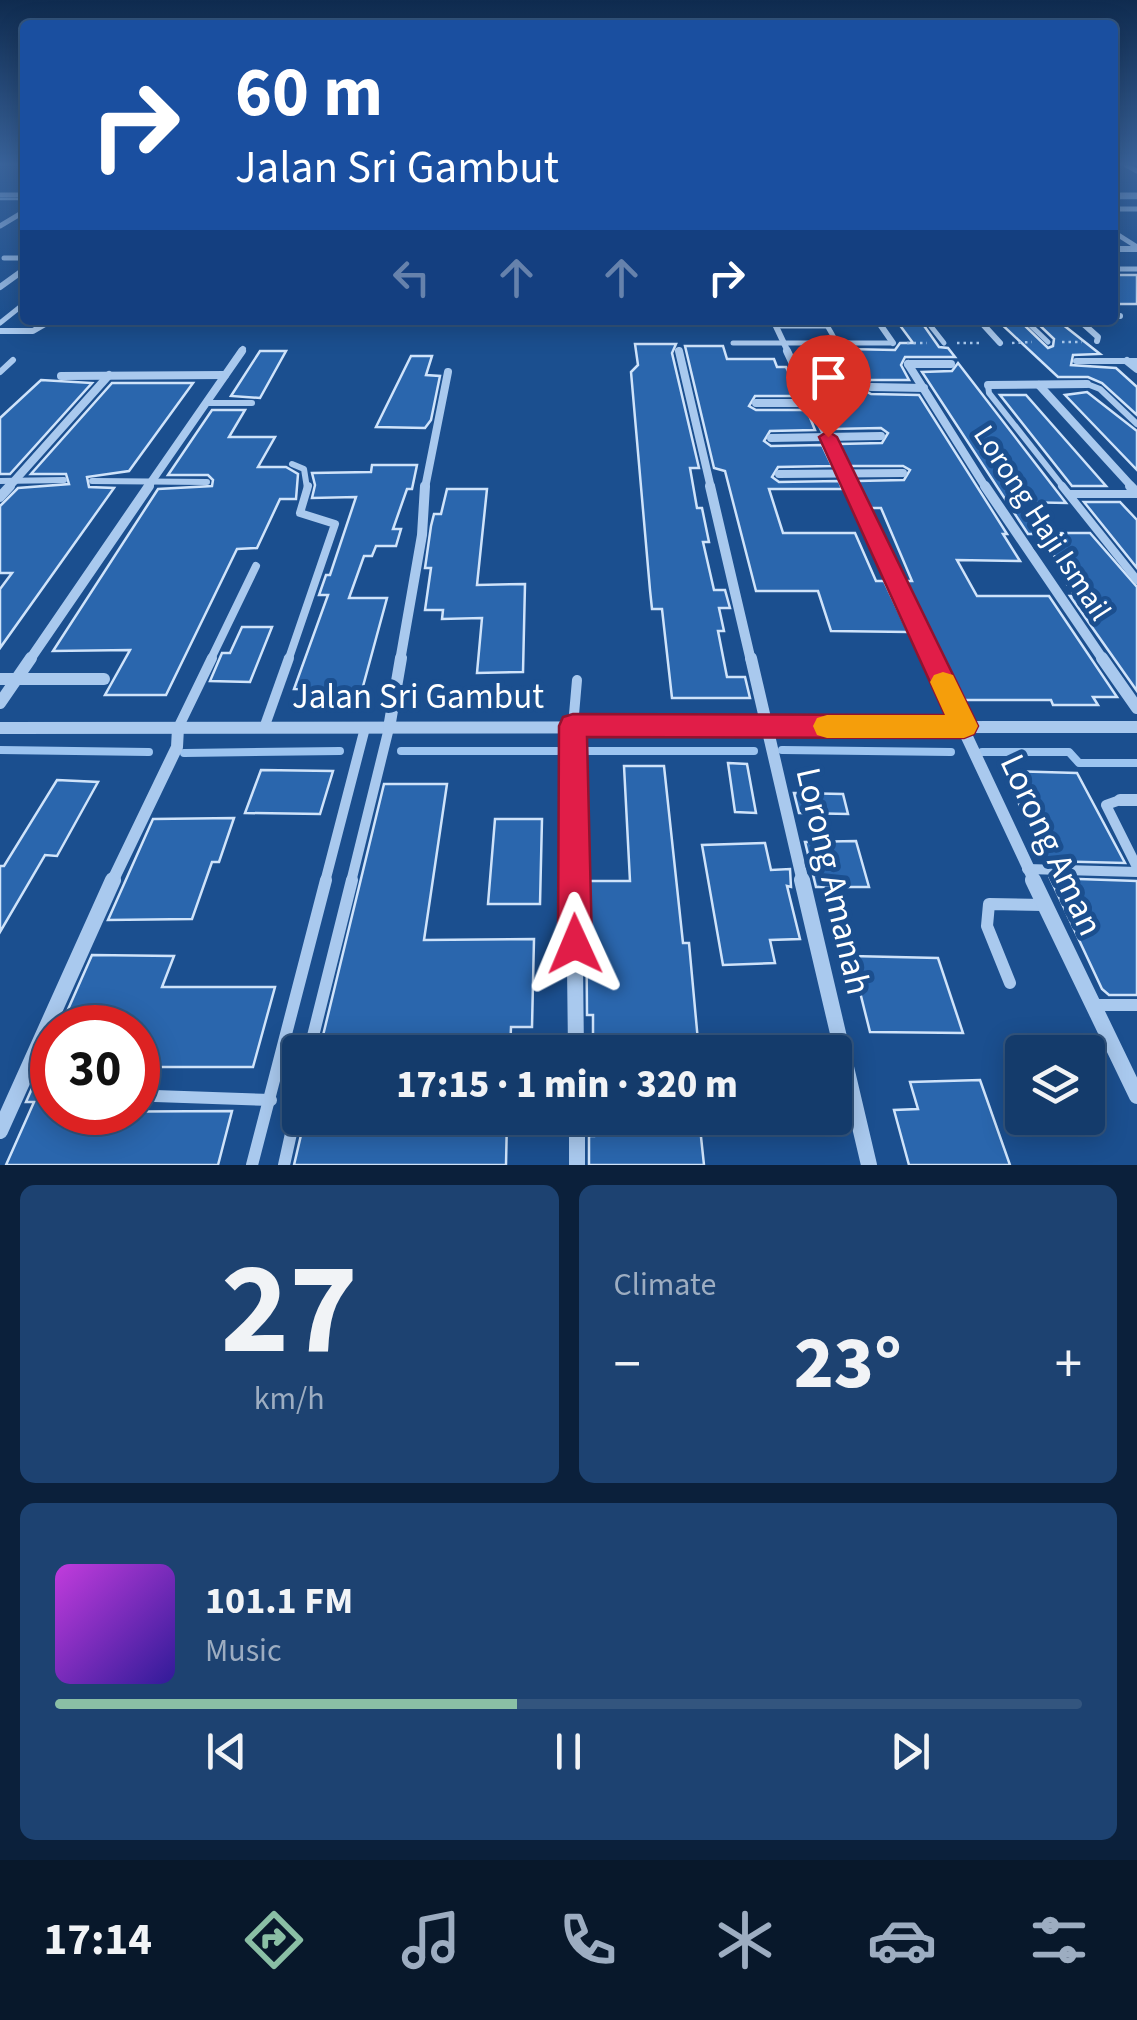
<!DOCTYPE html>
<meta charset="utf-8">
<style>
:root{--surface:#143b6b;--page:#1d4271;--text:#f1f3f6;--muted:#9dadc1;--line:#33557e;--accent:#8abfa5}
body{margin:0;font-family:"Source Sans 3",sans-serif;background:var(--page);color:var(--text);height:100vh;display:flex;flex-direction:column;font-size:38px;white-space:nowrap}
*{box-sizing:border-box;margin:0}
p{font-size:32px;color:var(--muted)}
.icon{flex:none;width:55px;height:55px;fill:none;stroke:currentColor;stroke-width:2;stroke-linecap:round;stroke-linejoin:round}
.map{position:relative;height:1165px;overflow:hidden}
.side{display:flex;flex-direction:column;gap:20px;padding:20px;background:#0b203b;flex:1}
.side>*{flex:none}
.top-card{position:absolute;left:20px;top:20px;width:1098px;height:305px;border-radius:10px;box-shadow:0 5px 25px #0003,0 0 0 2px var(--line);background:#1a4fa0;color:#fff;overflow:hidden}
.fabs{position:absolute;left:1005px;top:1035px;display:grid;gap:20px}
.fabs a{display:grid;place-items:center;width:100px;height:100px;border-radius:10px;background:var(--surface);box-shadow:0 5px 25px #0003,0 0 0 2px var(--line);font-size:50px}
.speed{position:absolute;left:30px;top:1005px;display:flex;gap:20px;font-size:50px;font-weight:700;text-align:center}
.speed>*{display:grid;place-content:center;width:130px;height:130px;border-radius:50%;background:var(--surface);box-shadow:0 5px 25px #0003,0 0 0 2px var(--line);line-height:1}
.speed .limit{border:15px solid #d22;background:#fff;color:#111}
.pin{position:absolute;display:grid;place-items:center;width:85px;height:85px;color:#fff;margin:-102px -42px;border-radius:50% 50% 50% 0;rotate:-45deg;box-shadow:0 0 10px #0007}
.pin .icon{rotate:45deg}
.me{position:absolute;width:110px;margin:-55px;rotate:359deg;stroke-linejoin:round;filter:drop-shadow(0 0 8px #0008)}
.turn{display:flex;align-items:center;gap:35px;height:210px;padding:0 50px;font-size:45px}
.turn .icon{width:130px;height:130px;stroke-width:2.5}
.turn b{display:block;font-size:70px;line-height:85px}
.lanes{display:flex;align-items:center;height:95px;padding:0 50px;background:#0003;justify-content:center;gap:50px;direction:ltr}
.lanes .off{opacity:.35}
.big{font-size:75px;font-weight:800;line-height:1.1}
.side .tile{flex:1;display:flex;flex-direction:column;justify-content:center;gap:15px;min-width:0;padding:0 35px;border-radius:15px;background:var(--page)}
.side .dial{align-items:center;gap:0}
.dial b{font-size:130px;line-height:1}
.song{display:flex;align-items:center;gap:30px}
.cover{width:120px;height:120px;border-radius:15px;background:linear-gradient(135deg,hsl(290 70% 55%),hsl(250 70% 35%))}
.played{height:10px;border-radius:5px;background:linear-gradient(90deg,var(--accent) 45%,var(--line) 45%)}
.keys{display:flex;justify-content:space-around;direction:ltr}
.heat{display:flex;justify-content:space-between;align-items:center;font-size:55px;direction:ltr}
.side .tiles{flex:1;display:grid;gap:20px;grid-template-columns:1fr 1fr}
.tile:last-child{grid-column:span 2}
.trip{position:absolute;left:282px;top:1035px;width:570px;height:100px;border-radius:10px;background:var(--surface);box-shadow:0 5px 25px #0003,0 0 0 2px var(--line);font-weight:800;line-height:100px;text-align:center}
.dock{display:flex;height:160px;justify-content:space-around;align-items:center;background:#08182b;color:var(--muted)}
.dock .icon{width:70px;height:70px}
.dock .active{color:var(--accent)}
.dock b{font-size:45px;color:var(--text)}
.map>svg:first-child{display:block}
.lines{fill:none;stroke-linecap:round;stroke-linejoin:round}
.stream-far1{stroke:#9cc4f0;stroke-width:2.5}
.stream{stroke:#9cc4f0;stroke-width:8}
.building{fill:#2a66ad;stroke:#cfe3fa;stroke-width:2.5}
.path{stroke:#a9c9ee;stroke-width:2.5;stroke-dasharray:2.5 4;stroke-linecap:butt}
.service-far4{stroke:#a9c9ee;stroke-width:5}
.service-far3{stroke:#a9c9ee;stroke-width:6}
.service-far2{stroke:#a9c9ee;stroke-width:8}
.service-far1{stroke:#a9c9ee;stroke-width:10}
.service{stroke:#a9c9ee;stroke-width:12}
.minor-far5{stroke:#a9c9ee;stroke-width:5}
.minor-far4{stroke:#a9c9ee;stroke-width:6}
.minor-far3{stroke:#a9c9ee;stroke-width:8}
.minor-far2{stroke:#a9c9ee;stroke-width:10}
.minor-far1{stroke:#a9c9ee;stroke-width:12}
.minor{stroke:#a9c9ee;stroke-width:16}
.route{fill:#e11d48;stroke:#92132f;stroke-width:2.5}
.slow{fill:#f59e0b}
.labels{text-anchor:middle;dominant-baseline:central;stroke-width:10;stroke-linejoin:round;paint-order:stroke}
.street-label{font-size:30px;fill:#fff;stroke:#1b4f8f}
.near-street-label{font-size:35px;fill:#fff;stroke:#1b4f8f}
</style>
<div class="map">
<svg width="1137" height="1165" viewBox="0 0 1137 1165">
<rect width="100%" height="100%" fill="#1b4f8f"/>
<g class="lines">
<g class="stream-far1">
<polyline points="1112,198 1137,198"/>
<polyline points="0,199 25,199"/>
</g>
<g class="stream">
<polyline points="0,750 149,752"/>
<polyline points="782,750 951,752"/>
<polyline points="401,751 557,751"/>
<polyline points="588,751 754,751"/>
<polyline points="982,752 1069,752 1079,763 1137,763"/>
<polyline points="184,753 340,751"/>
</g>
</g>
<g class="building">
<rect x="1112" y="275" width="25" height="29"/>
<polygon points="896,320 920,320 939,347 948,348 955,357 905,357 901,365 909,380 870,380 864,390 871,394 919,395 1007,534 1003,534 1020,561 957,560 977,596 1049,596 1117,697 1093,697 1098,705 1053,705 1051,700 965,700 904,581 912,581 881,508 870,508 857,481 904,480 910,470 903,466 849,466 839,444 882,443 888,433 881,428 832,429 803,368 857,366 847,349 895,350 900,343 913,343"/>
<polygon points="997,320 1019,320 1048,348 1053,346 1054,339 1034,320 1057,320 1100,354 1073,355 1071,365 1116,368 1137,387 1137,415 1102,383 1088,377 1058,377"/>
<polygon points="635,344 676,344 672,353 699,468 690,468 697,508 702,508 709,542 703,542 714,590 725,590 730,608 719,608 724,631 718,631 727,677 745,677 750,698 672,698 662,609 652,609 650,590 631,372 638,365"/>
<polygon points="685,346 723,346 727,359 774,359 777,367 786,367 800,396 755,396 749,406 756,410 807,410 815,430 770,431 764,441 771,446 822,445 832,466 778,467 772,477 779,482 839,481 842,489 769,489 783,533 855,533 876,581 884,581 908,632 831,631 818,591 756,591 725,471 714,468"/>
<polygon points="260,351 286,351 260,398 231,396"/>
<polygon points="411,356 432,356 426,375 440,376 431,420 425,428 376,427"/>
<polygon points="958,363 1066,503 1017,502 1039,533 1090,533 1137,587 1137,691 1070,596 1075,596 1067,584 1074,584 1039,534 1028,534 922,372 952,371"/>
<polygon points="41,380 92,383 10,474 0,474 0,418"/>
<polygon points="112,383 193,383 129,471 87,477 89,487 114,488 0,648 0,589 12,573 0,573 0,506 18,488 69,484 66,474 31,474"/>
<polygon points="1087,392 1137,431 1137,470 1065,395"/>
<polygon points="1000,395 1026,395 1106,486 1072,486"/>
<polygon points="212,410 245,410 229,437 275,437 258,467 286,467 298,474 296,499 280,499 257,548 237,549 166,695 105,695 130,650 53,651 158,489 212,486 213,480 208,475 168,475"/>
<polygon points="372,465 417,465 412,489 407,489 393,529 401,529 396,546 376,546 372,556 364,556 349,598 387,598 362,690 294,689 328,595 319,595 326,575 330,575 356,497 312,498 315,485 312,473 371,472"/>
<polygon points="447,489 487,489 477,585 525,584 523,672 477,673 482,618 442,619 443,610 425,610 431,568 425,568 431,526 434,514 441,514"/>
<polygon points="1084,502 1120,502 1137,520 1137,568"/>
<polygon points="242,627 272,627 250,682 210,681 222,653 230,653"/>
<polygon points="728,763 747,764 756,813 735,812"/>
<polygon points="624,766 664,766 683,943 689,943 699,1052 593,1052 593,1015 587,1015 586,881 630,881"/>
<polygon points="261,770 333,771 320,814 245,813"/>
<polygon points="1004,771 1077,773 1125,863 1045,861"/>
<polygon points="57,780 98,782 57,856 45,855 0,932 0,866 4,866"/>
<polygon points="384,784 447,784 424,940 534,939 532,1027 511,1027 510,1052 319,1052"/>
<polygon points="794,793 843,794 848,814 799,813"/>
<polygon points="234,818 219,862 212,862 192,919 108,920 153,819"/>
<polygon points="495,819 542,819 540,904 488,904"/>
<polygon points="856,841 869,887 816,887 805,842"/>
<polygon points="765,843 771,870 790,869 791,887 787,886 800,939 770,940 775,963 723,965 702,845"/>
<polygon points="1050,878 1137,881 1137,995 1109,995 1102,989"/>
<polygon points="92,955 174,956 162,987 275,987 253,1067 138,1067 138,1025 62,1023"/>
<polygon points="851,956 938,958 963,1033 870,1032"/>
<polygon points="52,1043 52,1112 232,1111 218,1165 6,1165 34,1102 26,1102"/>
<polygon points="980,1080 1010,1165 909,1165 894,1110 918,1109 910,1082"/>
<polygon points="305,1118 507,1118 506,1165 294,1165"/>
<polygon points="594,1118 699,1118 704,1165 589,1165 589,1136 594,1136"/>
</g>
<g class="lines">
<g class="path">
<polyline points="1062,342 1082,342"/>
<polyline points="907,343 927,343"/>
<polyline points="957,343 982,343"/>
<polyline points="1012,343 1032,342"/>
</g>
<g class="service-far4">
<polyline points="4,258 25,258"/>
<polyline points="1112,269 1137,269"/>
<polyline points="824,320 837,343"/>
<polyline points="926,320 944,343"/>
<polyline points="1025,320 1048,342"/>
<polyline points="0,323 25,303"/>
<polyline points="776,326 827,326"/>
<polyline points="733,343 893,343"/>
</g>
<g class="service-far3">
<polyline points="1076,361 1137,361"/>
<polyline points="0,372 13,360"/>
<polyline points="1087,384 1100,389 1137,424"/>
<polyline points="988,385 989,393 1064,488"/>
<polyline points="206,403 252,403"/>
<polyline points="292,464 304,469 307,488"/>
<polyline points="0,481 64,480"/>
<polyline points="92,481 207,482"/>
</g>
<g class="service-far2">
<polyline points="1062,486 1137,580"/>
<polyline points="1070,494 1137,494"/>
<polyline points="210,661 256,566"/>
<polyline points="288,661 335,524 300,513 308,486"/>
</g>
<g class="service-far1">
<polyline points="573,726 577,680"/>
<polyline points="178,728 212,658"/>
<polyline points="264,728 289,658"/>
<polyline points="1120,800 1106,805 1137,867"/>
<polyline points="1027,869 1137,872"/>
<polyline points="325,882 365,728"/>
<polyline points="351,882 389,728"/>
</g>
<g class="service">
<polyline points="1010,983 987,926 989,904 1043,905"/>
<polyline points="1096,1005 1137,1005"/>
<polyline points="309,1052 352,880"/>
<polyline points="155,1096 271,1100"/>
<polyline points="252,1165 326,880"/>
<polyline points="284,1165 300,1093"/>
</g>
<g class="minor-far5">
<polyline points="1126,165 1137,171"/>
<polyline points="0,195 25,195"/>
<polyline points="1112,195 1137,195"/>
<polyline points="1112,209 1137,209"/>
<polyline points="0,226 25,211"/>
<polyline points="1112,231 1137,247"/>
</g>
<g class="minor-far4">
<polyline points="1112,249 1136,249"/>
<polyline points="0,287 25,269"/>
<polyline points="1112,316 1120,316"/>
<polyline points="773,320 789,354"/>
<polyline points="877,320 893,343"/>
<polyline points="979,320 1000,343"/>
<polyline points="1079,320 1098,337 1097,341"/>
<polyline points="0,331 33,331 52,320"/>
<polyline points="240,354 243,349"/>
</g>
<g class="minor-far3">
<polyline points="679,351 711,488"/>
<polyline points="787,351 851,488"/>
<polyline points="1127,361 1137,369"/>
<polyline points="908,364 986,488"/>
<polyline points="908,364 951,364"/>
<polyline points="61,376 225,375"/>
<polyline points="988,385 1087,384"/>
<polyline points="1039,385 1133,488"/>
<polyline points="871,387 924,388"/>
<polyline points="756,403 812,403"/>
<polyline points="771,438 881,436"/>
<polyline points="779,474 903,473"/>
<polyline points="8,488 109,375"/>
<polyline points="147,488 242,351"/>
<polyline points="425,488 448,372"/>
</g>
<g class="minor-far2">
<polyline points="710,486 751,661"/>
<polyline points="850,486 931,661"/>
<polyline points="985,486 1104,661"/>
<polyline points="1130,486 1137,493"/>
<polyline points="0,497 10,486"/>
<polyline points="29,661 149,486"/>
<polyline points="400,661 422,535 425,486"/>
</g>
<g class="minor-far1">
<polyline points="751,658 803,882"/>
<polyline points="930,658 1035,882"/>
<polyline points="1102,658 1137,708"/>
<polyline points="0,679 104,679"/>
<polyline points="0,703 31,658"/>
<polyline points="573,726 574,882"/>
<polyline points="0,728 1137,727"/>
<polyline points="389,728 401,658"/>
<polyline points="1120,800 1137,800"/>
<polyline points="112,882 177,747 178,728"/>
</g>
<g class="minor">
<polyline points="574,880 576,1052"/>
<polyline points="802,880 869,1165"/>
<polyline points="1033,880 1137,1096"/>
<polyline points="577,1118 577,1165"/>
<polyline points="0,1131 113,880"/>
</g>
</g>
<linearGradient id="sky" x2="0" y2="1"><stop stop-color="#0f2b4f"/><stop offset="0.5" stop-color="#39639b"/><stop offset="1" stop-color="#39639b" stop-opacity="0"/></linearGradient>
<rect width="1137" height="329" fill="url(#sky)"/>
<polygon class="route" points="828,431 837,437 978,726 974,734 964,738 587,737 592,944 587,956 575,961 563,956 558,944 559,726 563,717 573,714 945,715 819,437"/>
<polygon class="slow" points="943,672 953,675 978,726 974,734 964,738 827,738 817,735 813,726 817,718 827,715 945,715 930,682 934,675"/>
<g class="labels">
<g class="street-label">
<text transform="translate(1042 523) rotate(57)">Lorong Haji Ismail</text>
</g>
<g class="near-street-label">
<text x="418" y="697">Jalan Sri Gambut</text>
<text transform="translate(1051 845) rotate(65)">Lorong Aman</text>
<text transform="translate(833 881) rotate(77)">Lorong Amanah</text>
</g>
</g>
</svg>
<div class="fabs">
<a><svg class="icon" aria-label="layers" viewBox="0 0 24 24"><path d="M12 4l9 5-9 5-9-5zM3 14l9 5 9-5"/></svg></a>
</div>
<div class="speed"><div class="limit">30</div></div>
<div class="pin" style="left:828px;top:437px;background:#d93025"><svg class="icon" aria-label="arrive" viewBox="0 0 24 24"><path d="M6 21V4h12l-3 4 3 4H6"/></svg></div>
<svg class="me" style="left:575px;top:944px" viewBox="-20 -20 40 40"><path d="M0-17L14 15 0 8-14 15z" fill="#e11d48" stroke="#fff" stroke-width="4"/></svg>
<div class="trip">17:15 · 1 min · 320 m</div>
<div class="top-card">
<div class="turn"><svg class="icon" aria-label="right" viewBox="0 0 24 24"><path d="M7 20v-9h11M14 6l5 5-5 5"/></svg><div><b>60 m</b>Jalan Sri Gambut</div></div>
<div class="lanes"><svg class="icon off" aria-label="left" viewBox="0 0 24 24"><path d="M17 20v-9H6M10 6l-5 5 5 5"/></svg><svg class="icon off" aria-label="ahead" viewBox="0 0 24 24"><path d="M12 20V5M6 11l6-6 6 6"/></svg><svg class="icon off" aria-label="ahead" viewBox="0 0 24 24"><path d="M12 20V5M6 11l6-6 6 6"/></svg><svg class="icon" aria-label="right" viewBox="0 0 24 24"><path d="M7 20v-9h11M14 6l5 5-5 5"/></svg></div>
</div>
</div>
<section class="side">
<div class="tiles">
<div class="tile dial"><b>27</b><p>km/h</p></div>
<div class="tile"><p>Climate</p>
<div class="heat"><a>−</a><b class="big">23°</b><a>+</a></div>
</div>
<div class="tile">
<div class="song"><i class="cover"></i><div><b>101.1 FM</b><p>Music</p></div></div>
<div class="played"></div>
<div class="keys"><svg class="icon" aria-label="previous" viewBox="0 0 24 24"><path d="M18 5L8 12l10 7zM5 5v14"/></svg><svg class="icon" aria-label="pause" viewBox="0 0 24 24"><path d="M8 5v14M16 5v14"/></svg><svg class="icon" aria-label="next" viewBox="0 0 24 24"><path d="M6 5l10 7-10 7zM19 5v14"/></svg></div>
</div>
</div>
</section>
<nav class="dock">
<b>17:14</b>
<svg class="icon active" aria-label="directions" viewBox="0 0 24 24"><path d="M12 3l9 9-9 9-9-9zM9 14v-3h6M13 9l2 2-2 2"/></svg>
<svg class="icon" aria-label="music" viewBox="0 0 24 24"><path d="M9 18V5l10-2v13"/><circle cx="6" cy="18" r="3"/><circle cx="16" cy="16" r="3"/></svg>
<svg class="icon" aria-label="phone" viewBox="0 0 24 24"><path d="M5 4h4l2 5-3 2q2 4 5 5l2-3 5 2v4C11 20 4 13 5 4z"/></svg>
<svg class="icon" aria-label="climate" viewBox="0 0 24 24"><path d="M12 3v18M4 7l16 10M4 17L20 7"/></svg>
<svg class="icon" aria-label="car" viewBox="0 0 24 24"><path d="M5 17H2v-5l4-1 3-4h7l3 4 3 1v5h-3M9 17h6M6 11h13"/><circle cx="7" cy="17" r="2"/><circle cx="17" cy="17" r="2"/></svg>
<svg class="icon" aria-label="filters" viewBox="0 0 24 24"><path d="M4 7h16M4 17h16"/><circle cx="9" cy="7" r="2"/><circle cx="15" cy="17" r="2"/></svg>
</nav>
